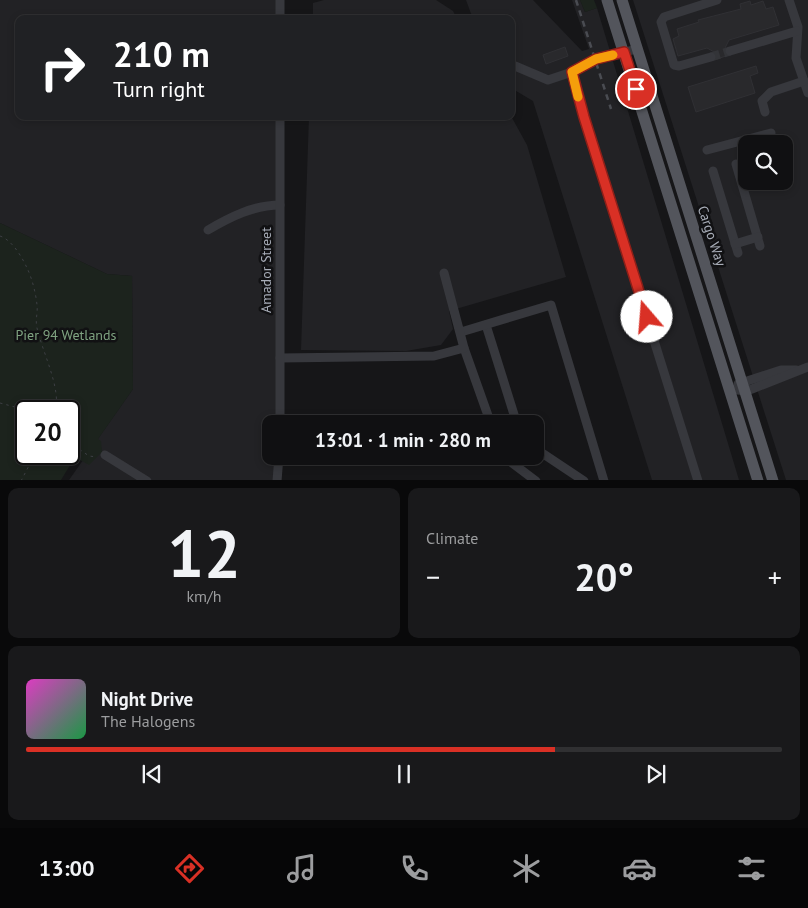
<!DOCTYPE html>
<meta charset="utf-8">
<style>
:root{--surface:#101012;--page:#19191b;--text:#f1f3f6;--muted:#9c9d9f;--line:#303032;--accent:#d93025}
body{margin:0;font-family:"PT Sans",sans-serif;background:var(--page);color:var(--text);height:100vh;display:flex;flex-direction:column;font-size:19px;white-space:nowrap}
*{box-sizing:border-box;margin:0}
p{font-size:16px;color:var(--muted)}
.icon{flex:none;width:28px;height:28px;fill:none;stroke:currentColor;stroke-width:2;stroke-linecap:round;stroke-linejoin:round}
.map{position:relative;height:480px;overflow:hidden}
.details{display:flex;flex-direction:column;gap:8px;padding:8px;background:#09090a;flex:1}
.details>*{flex:none}
.banner{position:absolute;left:15px;top:15px;width:500px;height:105px;border-radius:10px;box-shadow:0 2px 8px #0003,0 0 0 1px var(--line);background:#202124;color:#fff;overflow:hidden}
.tools{position:absolute;left:738px;top:135px;display:grid;gap:10px}
.tools a{display:grid;place-items:center;width:55px;height:55px;border-radius:10px;background:var(--surface);box-shadow:0 2px 8px #0003,0 0 0 1px var(--line);font-size:25px}
.speed{position:absolute;left:15px;top:400px;display:flex;gap:10px;font-size:25px;font-weight:700;text-align:center}
.speed>*{display:grid;place-content:center;width:65px;height:65px;border-radius:50%;background:var(--surface);box-shadow:0 2px 8px #0003,0 0 0 1px var(--line);line-height:1}
.speed .limit{border:2px solid #111;border-radius:8px;background:#fff;color:#111}
.pin{position:absolute;display:grid;place-items:center;width:42px;height:42px;color:#fff;margin:-21px;border:2px solid #fff;border-radius:50%;box-shadow:0 1px 5px #0007}
.me{position:absolute;width:55px;margin:-28px;rotate:342deg;stroke-linejoin:round;filter:drop-shadow(0 0 4px #0008)}
.turn{display:flex;align-items:center;gap:18px;height:105px;padding:0 15px;font-size:22px}
.turn .icon{width:65px;height:65px;stroke-width:2.5}
.turn b{display:block;font-size:35px;line-height:42px}
.big{font-size:38px;font-weight:700;line-height:1.1}
.details .tile{flex:1;display:flex;flex-direction:column;justify-content:center;gap:8px;min-width:0;padding:0 18px;border-radius:10px;background:var(--page)}
.details .dial{align-items:center;gap:0}
.dial b{font-size:65px;line-height:1}
.song{display:flex;align-items:center;gap:15px}
.cover{width:60px;height:60px;border-radius:8px;background:linear-gradient(135deg,hsl(310 70% 55%),hsl(140 70% 35%))}
.played{height:5px;border-radius:2px;background:linear-gradient(90deg,var(--accent) 70%,var(--line) 70%)}
.keys{display:flex;justify-content:space-around;direction:ltr}
.heat{display:flex;justify-content:space-between;align-items:center;font-size:28px;direction:ltr}
.details .tiles{flex:1;display:grid;gap:8px;grid-template-columns:1fr 1fr}
.tile:last-child{grid-column:span 2}
.trip{position:absolute;left:262px;top:415px;width:282px;height:50px;border-radius:10px;background:var(--surface);box-shadow:0 2px 8px #0003,0 0 0 1px var(--line);font-weight:700;line-height:50px;text-align:center}
.tab-bar{display:flex;height:80px;justify-content:space-around;align-items:center;background:#060607;color:var(--muted)}
.tab-bar .icon{width:35px;height:35px}
.tab-bar .selected{color:var(--accent)}
.tab-bar b{font-size:22px;color:var(--text)}
.map>svg:first-child{display:block}
.built{fill:#222225;fill-rule:evenodd}
.green{fill:#1c231d;fill-rule:evenodd}
.building{fill:#29292c;stroke:#303034}
.lines{fill:none;stroke-linecap:round;stroke-linejoin:round}
.minor-tunnel{stroke:#333438;stroke-width:9;stroke-dasharray:9 4.5;stroke-linecap:butt}
.path{stroke:#3d3f44;stroke-width:1;stroke-dasharray:2.5 4;stroke-linecap:butt}
.minor{stroke:#37383d;stroke-width:9}
.major{stroke:#53555c;stroke-width:11}
.rail{stroke:#4a4c52;stroke-width:2.5;stroke-dasharray:6 5;stroke-linecap:butt}
.route-casing{stroke:#8d1f18;stroke-width:12}
.route{stroke:#d93025;stroke-width:9}
.slow{stroke:#f59e0b;stroke-width:9}
.labels{text-anchor:middle;dominant-baseline:central;stroke-width:5;stroke-linejoin:round;paint-order:stroke}
.street-label{font-size:14px;fill:#a8adb8;stroke:#111113}
.park-label{font-size:14px;fill:#7fa381;stroke:#111113}
</style>
<div class="map">
<svg width="808" height="481" viewBox="0 0 808 481">
<rect width="100%" height="100%" fill="#161618"/>
<g class="built">
<polygon points="0,0 280,0 280,19 19,19 19,116 280,116 278,424 271,424 271,456 277,456 277,480 69,480 133,389 132,276 107,274 0,223"/>
<polygon points="324,0 436,0 453,11 457,19 313,19 313,3"/>
<polygon points="466,0 533,0 582,51 589,49 572,0 580,0 585,12 597,8 739,480 652,480 533,101 511,88 511,19 473,19"/>
<path d="M633,0H808V480H786ZM746,144H784V181H746Z"/>
<polygon points="309,116 511,116 527,145 566,277 449,311 453,329 441,345 406,351 301,350"/>
</g>
<g class="green">
<polygon points="580,0 594,0 597,8 585,12"/>
<path d="M0,223L107,274L132,276L133,389L98,439L101,441L102,452L89,465L75,457L61,480H0ZM26,411H69V454H26Z"/>
</g>
<g class="building">
<polygon points="750,1 751,5 763,1 766,9 773,7 779,25 729,40 724,50 726,56 717,59 716,53 707,48 678,56 673,39 679,36 677,29 699,22 698,20 741,9 740,4"/>
<polygon points="565,47 568,56 546,64 543,55"/>
<polygon points="756,66 758,73 750,76 755,93 696,112 688,87"/>
</g>
<g class="lines">
<polyline class="minor-tunnel" points="711,57 730,51"/>
<g class="path">
<path d="M0,236C12,240 22,257 27,268C32,278 36,294 37,305C38,313 35,320 37,328C42,351 62,390 55,411"/>
<polyline points="0,403 30,411"/>
<polyline points="69,442 89,456 97,457"/>
<polyline points="21,481 35,454"/>
</g>
<g class="minor">
<polyline points="789,0 798,27 796,58 808,93"/>
<polyline points="280,19 280,0"/>
<polyline points="730,51 797,31"/>
<polyline points="711,57 679,66 674,65 661,22 664,17 717,0"/>
<polyline points="515,66 548,80 572,72 596,59 637,49"/>
<polyline points="572,72 584,117 698,481"/>
<polyline points="765,112 762,101 771,92 804,81"/>
<polyline points="707,150 771,133"/>
<polyline points="736,164 760,246"/>
<polyline points="713,171 738,253"/>
<path d="M208,230C230,217 254,205 280,205"/>
<polyline points="735,244 758,237"/>
<polyline points="486,325 517,424"/>
<polyline points="461,332 551,305 604,481"/>
<polyline points="464,348 491,424"/>
<polyline points="280,358 434,356 464,348 444,273"/>
<polyline points="738,384 781,370 796,370"/>
<polyline points="730,389 746,391 752,389 808,367"/>
<polyline points="280,424 280,116"/>
<polyline points="536,449 584,481"/>
<polyline points="105,455 147,481"/>
<polyline points="503,456 536,481"/>
<polyline points="277,481 279,456"/>
</g>
<g class="major">
<polyline points="607,0 758,481"/>
<polyline points="622,0 773,481"/>
</g>
<polyline class="rail" points="576,0 611,109"/>
</g>
<g class="lines">
<g class="route-casing">
<polyline id="route" points="636,89 624,52 596,59 572,72 584,117 647,317"/>
</g>
<use href="#route" class="route"/>
<polyline class="slow" points="578,97 572,72 596,59 613,55"/>
</g>
<g class="labels">
<g class="street-label">
<text transform="translate(712 236) rotate(72)">Cargo Way</text>
<text transform="translate(266 270) rotate(-90)">Amador Street</text>
</g>
<g class="park-label">
<text x="66" y="335">Pier 94 Wetlands</text>
</g>
</g>
</svg>
<div class="tools">
<a><svg class="icon" aria-label="search" viewBox="0 0 24 24"><circle cx="10" cy="10" r="6"/><path d="M15 15l6 6"/></svg></a>
</div>
<div class="speed"><div class="limit">20</div></div>
<div class="pin" style="left:636px;top:89px;background:#d93025"><svg class="icon" aria-label="arrive" viewBox="0 0 24 24"><path d="M6 21V4h12l-3 4 3 4H6"/></svg></div>
<svg class="me" style="left:647px;top:317px" viewBox="-20 -20 40 40"><circle r="19" fill="#fff"/><path d="M0-13L10 11 0 6-10 11z" fill="#d93025"/></svg>
<div class="trip">13:01 · 1 min · 280 m</div>
<div class="banner">
<div class="turn"><svg class="icon" aria-label="right" viewBox="0 0 24 24"><path d="M7 20v-9h11M14 6l5 5-5 5"/></svg><div><b>210 m</b>Turn right</div></div>
</div>
</div>
<section class="details">
<div class="tiles">
<div class="tile dial"><b>12</b><p>km/h</p></div>
<div class="tile"><p>Climate</p>
<div class="heat"><a>−</a><b class="big">20°</b><a>+</a></div>
</div>
<div class="tile">
<div class="song"><i class="cover"></i><div><b>Night Drive</b><p>The Halogens</p></div></div>
<div class="played"></div>
<div class="keys"><svg class="icon" aria-label="previous" viewBox="0 0 24 24"><path d="M18 5L8 12l10 7zM5 5v14"/></svg><svg class="icon" aria-label="pause" viewBox="0 0 24 24"><path d="M8 5v14M16 5v14"/></svg><svg class="icon" aria-label="next" viewBox="0 0 24 24"><path d="M6 5l10 7-10 7zM19 5v14"/></svg></div>
</div>
</div>
</section>
<nav class="tab-bar">
<b>13:00</b>
<svg class="icon selected" aria-label="directions" viewBox="0 0 24 24"><path d="M12 3l9 9-9 9-9-9zM9 14v-3h6M13 9l2 2-2 2"/></svg>
<svg class="icon" aria-label="music" viewBox="0 0 24 24"><path d="M9 18V5l10-2v13"/><circle cx="6" cy="18" r="3"/><circle cx="16" cy="16" r="3"/></svg>
<svg class="icon" aria-label="phone" viewBox="0 0 24 24"><path d="M5 4h4l2 5-3 2q2 4 5 5l2-3 5 2v4C11 20 4 13 5 4z"/></svg>
<svg class="icon" aria-label="climate" viewBox="0 0 24 24"><path d="M12 3v18M4 7l16 10M4 17L20 7"/></svg>
<svg class="icon" aria-label="car" viewBox="0 0 24 24"><path d="M5 17H2v-5l4-1 3-4h7l3 4 3 1v5h-3M9 17h6M6 11h13"/><circle cx="7" cy="17" r="2"/><circle cx="17" cy="17" r="2"/></svg>
<svg class="icon" aria-label="filters" viewBox="0 0 24 24"><path d="M4 7h16M4 17h16"/><circle cx="9" cy="7" r="2"/><circle cx="15" cy="17" r="2"/></svg>
</nav>
